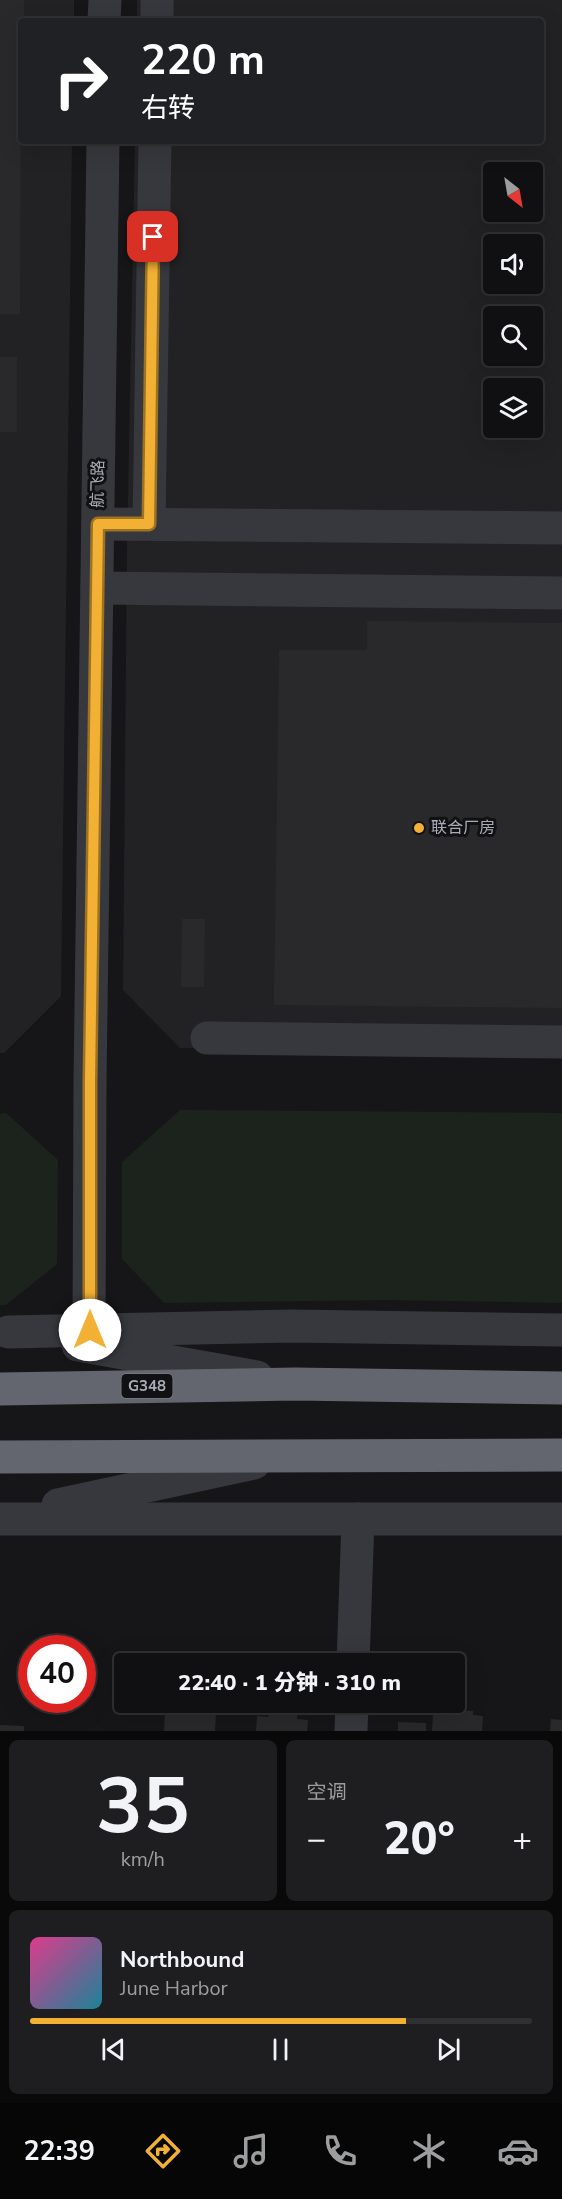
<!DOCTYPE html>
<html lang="zh">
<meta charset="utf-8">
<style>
:root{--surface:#101012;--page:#1e1e20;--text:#f1f3f6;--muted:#9c9d9f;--line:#303032;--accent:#f2b134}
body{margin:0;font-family:"Nunito Sans","Noto Sans SC",sans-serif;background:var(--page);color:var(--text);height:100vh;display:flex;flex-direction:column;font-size:22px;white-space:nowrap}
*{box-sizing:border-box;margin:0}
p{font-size:20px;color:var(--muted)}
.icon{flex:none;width:33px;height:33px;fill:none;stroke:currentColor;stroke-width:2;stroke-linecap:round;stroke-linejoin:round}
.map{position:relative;height:1731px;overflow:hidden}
.side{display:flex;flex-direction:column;gap:9px;padding:9px;background:#09090a;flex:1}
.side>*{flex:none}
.guide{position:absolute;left:18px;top:18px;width:526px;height:126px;border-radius:6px;box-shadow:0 6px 24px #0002,0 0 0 2px var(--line);background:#202124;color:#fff;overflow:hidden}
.needle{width:39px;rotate:149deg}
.buttons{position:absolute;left:483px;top:162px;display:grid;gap:12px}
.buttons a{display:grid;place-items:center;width:60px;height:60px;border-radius:6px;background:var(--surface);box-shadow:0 6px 24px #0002,0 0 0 2px var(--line);font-size:30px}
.speed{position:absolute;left:18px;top:1635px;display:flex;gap:12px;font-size:30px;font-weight:700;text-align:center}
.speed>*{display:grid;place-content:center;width:78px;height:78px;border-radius:50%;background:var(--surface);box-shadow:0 6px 24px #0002,0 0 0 2px var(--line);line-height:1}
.speed .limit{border:9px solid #d22;background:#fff;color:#111}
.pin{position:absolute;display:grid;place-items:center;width:51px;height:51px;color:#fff;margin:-26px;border-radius:12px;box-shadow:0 3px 9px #0006}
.me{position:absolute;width:66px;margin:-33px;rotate:0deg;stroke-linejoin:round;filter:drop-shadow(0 0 4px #0008)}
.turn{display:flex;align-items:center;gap:21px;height:126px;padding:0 24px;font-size:27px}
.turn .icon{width:78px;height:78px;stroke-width:2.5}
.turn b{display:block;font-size:42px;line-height:51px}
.big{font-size:45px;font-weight:800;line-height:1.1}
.side .widget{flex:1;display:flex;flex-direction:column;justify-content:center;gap:9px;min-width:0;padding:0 21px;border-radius:9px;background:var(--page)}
.side .dial{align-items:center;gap:0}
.dial b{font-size:78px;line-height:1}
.song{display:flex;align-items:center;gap:18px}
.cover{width:72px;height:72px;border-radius:9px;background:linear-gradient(135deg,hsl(330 70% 55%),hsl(190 70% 35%))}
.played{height:6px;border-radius:3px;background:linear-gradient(90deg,var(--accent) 75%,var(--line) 75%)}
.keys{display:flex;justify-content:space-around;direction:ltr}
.heat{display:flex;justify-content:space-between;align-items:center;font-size:33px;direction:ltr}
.side .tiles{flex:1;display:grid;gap:9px;grid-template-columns:1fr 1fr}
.widget:last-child{grid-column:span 2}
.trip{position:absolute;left:114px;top:1653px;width:351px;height:60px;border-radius:6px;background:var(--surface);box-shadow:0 6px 24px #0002,0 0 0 2px var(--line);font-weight:800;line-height:60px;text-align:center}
.menu{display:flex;height:96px;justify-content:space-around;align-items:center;background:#060607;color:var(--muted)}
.menu .icon{width:42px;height:42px}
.menu .on{color:var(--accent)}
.menu b{font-size:27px;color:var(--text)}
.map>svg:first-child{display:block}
.built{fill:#222225;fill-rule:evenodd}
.green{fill:#1c231d}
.building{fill:#29292c}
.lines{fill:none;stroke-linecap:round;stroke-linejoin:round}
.minor{stroke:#37383d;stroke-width:33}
.highway{stroke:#63666e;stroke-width:33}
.route-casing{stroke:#9d7322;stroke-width:15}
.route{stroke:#f2b134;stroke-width:10}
.poi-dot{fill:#f2b134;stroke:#111113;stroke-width:2}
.labels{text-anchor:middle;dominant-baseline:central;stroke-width:6;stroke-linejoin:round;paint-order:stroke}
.shield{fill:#111113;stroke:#7b7e86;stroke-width:1.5}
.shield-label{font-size:15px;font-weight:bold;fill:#a8adb8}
.street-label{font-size:16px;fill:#a8adb8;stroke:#111113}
.poi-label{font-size:16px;fill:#a8adb8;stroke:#111113;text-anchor:start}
</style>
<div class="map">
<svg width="562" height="1731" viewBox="0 0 562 1731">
<rect width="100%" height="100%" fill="#161618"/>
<g class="built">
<polygon points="0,0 74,0 74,21 21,21 21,141 72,141 61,996 4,1053 0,1053"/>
<path d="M137,0H562V1052L180,1048L123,990L127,545L135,141H542V21H137ZM494,172H532V212H494ZM494,244H532V284H494ZM494,316H532V356H494ZM494,388H532V428H494Z"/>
</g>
<g class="green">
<polygon points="180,1110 562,1113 562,1303 387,1300 164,1303 122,1259 122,1162"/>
<polygon points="6,1113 58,1160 57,1264 6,1305 0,1305 0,1114"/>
</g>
<g class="building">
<polygon points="0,0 24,0 24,21 21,21 20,314 0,314"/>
<rect x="0" y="357" width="17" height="75"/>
<polygon points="367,621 562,623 562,1008 274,1005 279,650 367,650"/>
<polygon points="182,919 205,919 204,987 181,987"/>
<polygon points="176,1708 205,1709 205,1713 216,1714 215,1731 164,1731 165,1711 176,1711"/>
<polygon points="444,1710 473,1711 473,1715 483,1716 482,1731 432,1731 433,1713 444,1713"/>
<polygon points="269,1714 297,1715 297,1719 308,1720 307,1731 256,1731 257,1716 268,1717"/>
<polygon points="551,1719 562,1720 562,1731 550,1731"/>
<polygon points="398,1722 426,1723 426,1731 398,1731"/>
<polygon points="0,1725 24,1726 24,1731 0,1731"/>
</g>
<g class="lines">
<g class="minor">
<polyline points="104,21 105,0"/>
<polyline points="157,21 157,0"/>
<polyline points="98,524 562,528"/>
<polyline points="149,524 155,141"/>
<polyline points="97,588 562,593"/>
<polyline points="207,1038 562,1042"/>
<polyline points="89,1331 90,1081 103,141"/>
<polyline points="8,1332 292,1326 562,1330"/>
<polyline points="78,1345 257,1377"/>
<polyline points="58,1505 254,1463"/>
<polyline points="0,1519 562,1519"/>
<polyline points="353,1664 358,1519"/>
<polyline points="351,1731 352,1702"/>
</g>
<g class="highway">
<polyline points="0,1389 295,1384 562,1388"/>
<polyline points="0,1457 562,1455"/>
</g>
</g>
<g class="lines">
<g class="route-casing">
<polyline id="route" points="90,1330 90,1081 98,524 149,524 153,237"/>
</g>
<use href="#route" class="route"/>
</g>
<circle class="poi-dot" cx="419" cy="828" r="6"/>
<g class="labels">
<rect class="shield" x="121.5" y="1374" width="51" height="24" rx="4.5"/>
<g class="shield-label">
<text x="147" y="1386">G348</text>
</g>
<g class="street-label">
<text transform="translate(98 484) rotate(-89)">航飞路</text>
</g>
<g class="poi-label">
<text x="431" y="828">联合厂房</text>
</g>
</g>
</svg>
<div class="buttons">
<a><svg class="needle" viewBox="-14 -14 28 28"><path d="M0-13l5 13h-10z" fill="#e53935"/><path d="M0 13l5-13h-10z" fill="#9c9d9f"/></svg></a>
<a><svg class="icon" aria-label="sound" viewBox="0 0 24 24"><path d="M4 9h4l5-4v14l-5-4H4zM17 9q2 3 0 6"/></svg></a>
<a><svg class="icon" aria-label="search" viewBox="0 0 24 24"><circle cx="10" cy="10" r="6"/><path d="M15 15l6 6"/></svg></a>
<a><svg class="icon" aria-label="layers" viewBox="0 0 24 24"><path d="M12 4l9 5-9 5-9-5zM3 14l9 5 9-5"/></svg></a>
</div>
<div class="speed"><div class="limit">40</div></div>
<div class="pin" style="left:153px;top:237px;background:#d93025"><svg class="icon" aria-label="arrive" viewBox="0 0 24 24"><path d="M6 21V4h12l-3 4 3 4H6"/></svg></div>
<svg class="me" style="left:90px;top:1330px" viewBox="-20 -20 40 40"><circle r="19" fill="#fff"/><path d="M0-13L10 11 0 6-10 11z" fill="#f2b134"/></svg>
<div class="trip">22:40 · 1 分钟 · 310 m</div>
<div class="guide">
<div class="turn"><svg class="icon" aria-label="right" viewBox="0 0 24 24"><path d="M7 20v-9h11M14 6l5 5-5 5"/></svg><div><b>220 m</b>右转</div></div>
</div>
</div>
<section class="side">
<div class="tiles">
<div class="widget dial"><b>35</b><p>km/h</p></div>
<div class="widget"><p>空调</p>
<div class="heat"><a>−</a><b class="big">20°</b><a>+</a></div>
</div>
<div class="widget">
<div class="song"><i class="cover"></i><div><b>Northbound</b><p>June Harbor</p></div></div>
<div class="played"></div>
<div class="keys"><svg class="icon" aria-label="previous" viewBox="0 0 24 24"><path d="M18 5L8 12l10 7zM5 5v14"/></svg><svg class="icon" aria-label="pause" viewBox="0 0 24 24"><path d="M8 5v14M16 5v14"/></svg><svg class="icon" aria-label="next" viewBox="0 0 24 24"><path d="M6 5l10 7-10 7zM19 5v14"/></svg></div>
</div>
</div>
</section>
<nav class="menu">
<b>22:39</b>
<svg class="icon on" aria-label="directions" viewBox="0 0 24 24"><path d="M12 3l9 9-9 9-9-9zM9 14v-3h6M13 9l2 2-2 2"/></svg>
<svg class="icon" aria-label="music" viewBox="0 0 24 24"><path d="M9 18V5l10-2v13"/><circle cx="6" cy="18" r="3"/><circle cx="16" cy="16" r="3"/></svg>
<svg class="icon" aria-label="phone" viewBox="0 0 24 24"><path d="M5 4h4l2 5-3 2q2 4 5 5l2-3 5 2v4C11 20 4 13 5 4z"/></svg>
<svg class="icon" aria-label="climate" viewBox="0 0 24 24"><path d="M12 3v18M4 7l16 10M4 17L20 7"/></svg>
<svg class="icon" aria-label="car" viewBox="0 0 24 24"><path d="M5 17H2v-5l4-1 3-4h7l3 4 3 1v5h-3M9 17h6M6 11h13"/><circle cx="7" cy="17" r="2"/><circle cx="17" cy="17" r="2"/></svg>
</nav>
